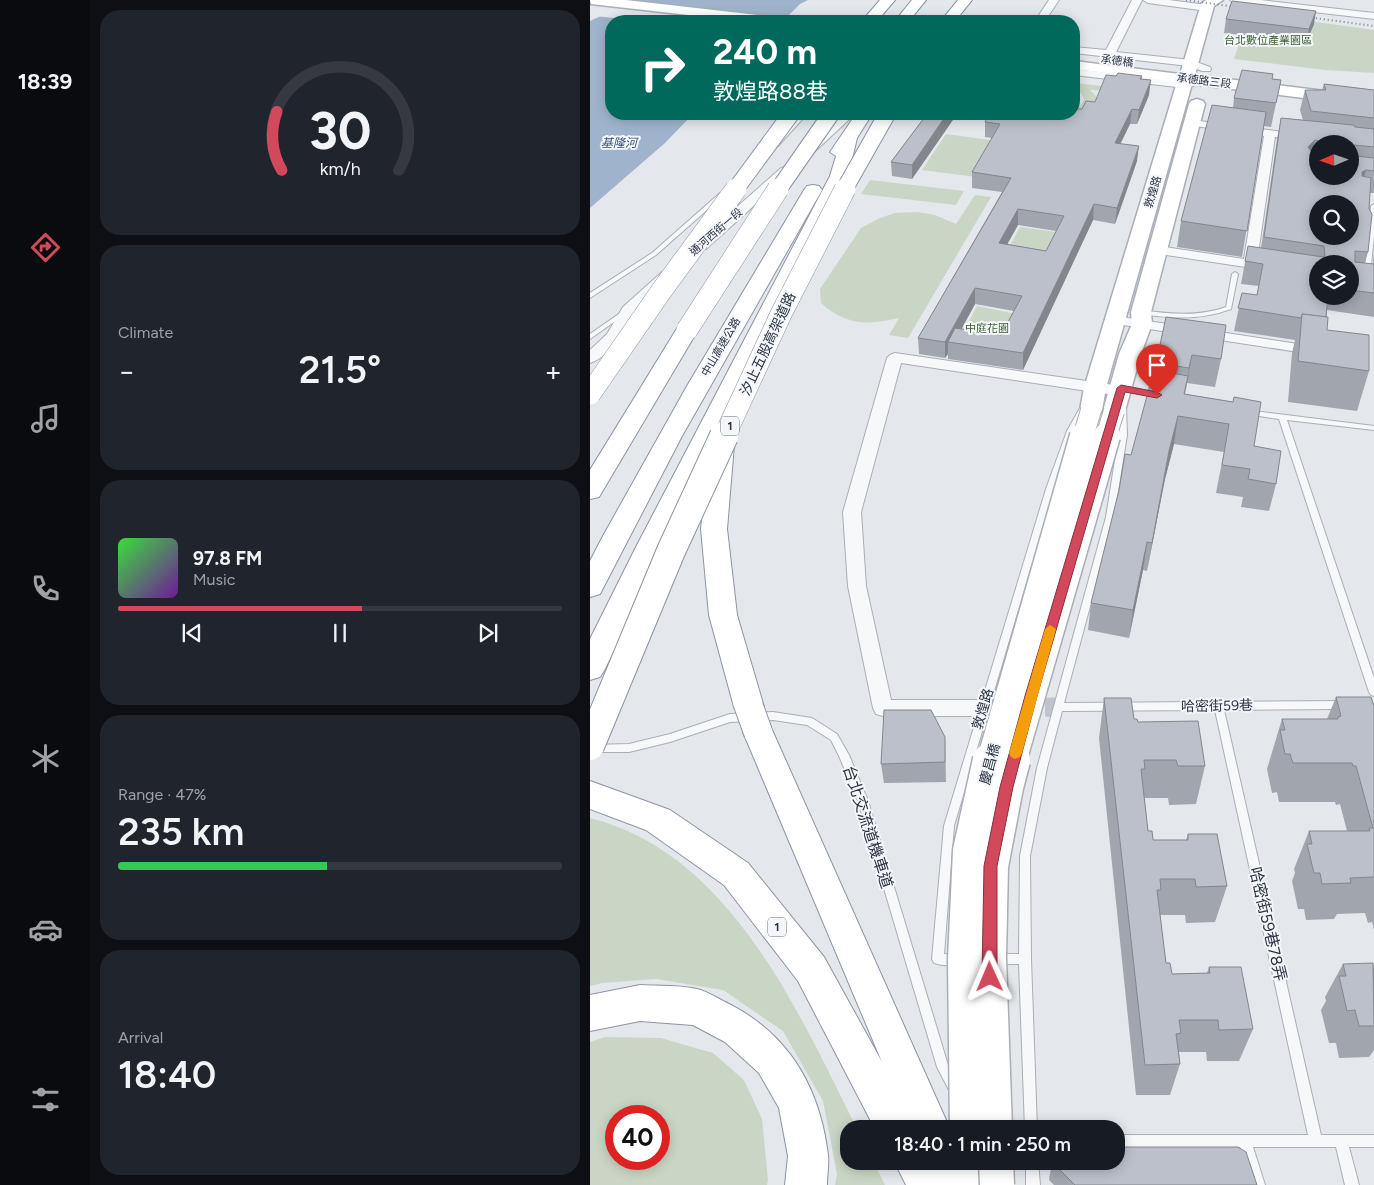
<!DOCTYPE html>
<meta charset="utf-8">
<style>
:root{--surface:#171b24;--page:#20242c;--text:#f1f3f6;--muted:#9ea1a6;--line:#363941;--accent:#d1495b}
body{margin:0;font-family:Figtree,"Noto Sans TC",sans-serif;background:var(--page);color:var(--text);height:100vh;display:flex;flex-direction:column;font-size:19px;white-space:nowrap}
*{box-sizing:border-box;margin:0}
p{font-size:16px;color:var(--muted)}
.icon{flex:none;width:28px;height:28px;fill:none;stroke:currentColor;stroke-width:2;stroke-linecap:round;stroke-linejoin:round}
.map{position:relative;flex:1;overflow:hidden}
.panel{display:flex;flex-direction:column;gap:10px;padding:10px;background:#0d0f14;width:500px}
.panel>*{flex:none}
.banner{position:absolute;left:15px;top:15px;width:475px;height:105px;border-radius:20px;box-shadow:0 2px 12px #0003;background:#00695c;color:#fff;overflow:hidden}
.needle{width:32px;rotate:268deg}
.tools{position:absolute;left:719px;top:135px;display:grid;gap:10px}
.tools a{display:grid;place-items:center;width:50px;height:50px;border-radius:50%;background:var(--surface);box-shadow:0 2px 12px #0003;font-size:25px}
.speed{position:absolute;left:15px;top:1105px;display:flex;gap:10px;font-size:25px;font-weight:700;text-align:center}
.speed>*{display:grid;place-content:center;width:65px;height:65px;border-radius:50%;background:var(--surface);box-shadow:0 2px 12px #0003;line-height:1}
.speed .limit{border:8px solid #d22;background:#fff;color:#111}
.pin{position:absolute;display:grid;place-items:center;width:42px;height:42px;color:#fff;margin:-51px -21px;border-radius:50% 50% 50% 0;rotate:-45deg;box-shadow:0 0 5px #0007}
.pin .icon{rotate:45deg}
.me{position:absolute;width:55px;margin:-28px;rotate:359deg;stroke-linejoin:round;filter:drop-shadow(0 0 4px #0008)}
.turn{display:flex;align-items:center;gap:18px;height:105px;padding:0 25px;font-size:22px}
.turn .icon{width:65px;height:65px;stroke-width:2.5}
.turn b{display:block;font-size:35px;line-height:42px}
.big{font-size:38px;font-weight:600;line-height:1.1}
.panel .widget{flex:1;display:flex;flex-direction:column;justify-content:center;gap:8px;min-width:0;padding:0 18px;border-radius:20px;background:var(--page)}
.panel .dial{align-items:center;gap:0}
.dial svg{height:130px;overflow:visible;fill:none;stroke:var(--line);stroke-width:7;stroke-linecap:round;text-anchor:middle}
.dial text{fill:var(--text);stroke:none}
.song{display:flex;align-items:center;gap:15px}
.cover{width:60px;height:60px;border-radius:8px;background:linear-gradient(135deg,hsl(120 70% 55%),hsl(280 70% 35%))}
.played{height:5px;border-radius:2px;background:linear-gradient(90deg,var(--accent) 55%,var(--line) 55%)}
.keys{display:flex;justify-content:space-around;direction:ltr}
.heat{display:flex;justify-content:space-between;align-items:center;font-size:28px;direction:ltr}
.charge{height:8px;border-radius:4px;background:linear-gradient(90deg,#34c759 47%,var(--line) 0)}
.trip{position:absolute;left:250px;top:1120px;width:285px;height:50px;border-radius:20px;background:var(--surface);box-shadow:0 2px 12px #0003;font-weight:600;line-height:50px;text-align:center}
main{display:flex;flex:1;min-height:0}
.tab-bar{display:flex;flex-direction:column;width:90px;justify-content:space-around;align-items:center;background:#090b0e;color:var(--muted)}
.tab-bar .icon{width:35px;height:35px}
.tab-bar .on{color:var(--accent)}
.tab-bar b{font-size:22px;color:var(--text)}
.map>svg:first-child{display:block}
.green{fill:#c9d6c5;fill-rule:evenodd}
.water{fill:#9fb4cc}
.pier{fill:#e4e7ec}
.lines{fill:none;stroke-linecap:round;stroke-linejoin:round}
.street-tunnel{stroke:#bfc3cb;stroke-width:19;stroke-dasharray:19 9;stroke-linecap:butt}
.lane-casing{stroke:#a9aeb7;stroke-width:2}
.street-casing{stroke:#a9aeb7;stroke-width:2}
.secondary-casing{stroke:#a9aeb7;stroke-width:3}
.highway-casing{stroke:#8b94a3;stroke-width:2}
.lane{fill:#f7f8fa;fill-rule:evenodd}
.street{fill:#f7f8fa;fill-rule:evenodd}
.secondary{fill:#fff;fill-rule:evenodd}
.highway{fill:#fff;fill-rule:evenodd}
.rail{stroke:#7d8696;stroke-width:2;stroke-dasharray:1 3;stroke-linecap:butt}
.secondary-bridge-far2-casing{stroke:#a9aeb7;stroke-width:22;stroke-linecap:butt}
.secondary-bridge-far1-casing{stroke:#a9aeb7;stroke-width:29;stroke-linecap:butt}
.secondary-bridge-casing{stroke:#a9aeb7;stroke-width:37;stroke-linecap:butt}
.highway-bridge-far2-casing{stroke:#8b94a3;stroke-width:18;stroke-linecap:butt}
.highway-bridge-far1-casing{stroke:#8b94a3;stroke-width:22;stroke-linecap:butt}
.highway-bridge-casing{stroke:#8b94a3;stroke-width:30;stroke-linecap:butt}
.secondary-bridge-far2{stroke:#fff;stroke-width:20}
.secondary-bridge-far1{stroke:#fff;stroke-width:26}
.secondary-bridge{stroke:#fff;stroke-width:34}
.highway-bridge-far2{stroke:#fff;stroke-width:16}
.highway-bridge-far1{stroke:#fff;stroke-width:21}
.highway-bridge{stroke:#fff;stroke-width:28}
.wall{fill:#a1a5ae;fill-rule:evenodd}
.shaded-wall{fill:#83868d}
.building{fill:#bbc0ca;stroke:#83868d;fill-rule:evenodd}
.route{fill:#d1495b;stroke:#882f3b}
.slow{fill:#f59e0b}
.labels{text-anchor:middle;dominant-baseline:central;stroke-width:4;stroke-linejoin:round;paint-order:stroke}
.far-park-label{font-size:11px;fill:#3f6138;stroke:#f4f6f9}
.far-street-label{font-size:11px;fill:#2b3445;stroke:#f4f6f9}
.far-water-label{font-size:12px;font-style:italic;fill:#34527a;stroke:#f4f6f9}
.shield{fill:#f4f6f9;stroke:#676e7b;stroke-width:1}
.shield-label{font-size:12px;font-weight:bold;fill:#2b3445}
.street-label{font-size:14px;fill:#2b3445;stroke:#f4f6f9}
.near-street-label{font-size:16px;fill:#2b3445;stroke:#f4f6f9}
</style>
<main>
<nav class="tab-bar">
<b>18:39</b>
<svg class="icon on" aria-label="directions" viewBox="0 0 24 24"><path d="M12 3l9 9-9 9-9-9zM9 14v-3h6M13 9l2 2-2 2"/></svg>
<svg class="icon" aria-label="music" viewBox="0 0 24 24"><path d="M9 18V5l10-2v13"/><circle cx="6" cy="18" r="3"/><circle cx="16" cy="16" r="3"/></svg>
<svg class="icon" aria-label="phone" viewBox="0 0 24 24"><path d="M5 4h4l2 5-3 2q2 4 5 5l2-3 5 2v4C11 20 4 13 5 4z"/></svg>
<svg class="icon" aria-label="climate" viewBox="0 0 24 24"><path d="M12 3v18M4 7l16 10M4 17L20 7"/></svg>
<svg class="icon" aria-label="car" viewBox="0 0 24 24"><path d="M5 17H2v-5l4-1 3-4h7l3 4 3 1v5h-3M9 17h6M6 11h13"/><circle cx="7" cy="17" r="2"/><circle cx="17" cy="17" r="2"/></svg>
<svg class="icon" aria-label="filters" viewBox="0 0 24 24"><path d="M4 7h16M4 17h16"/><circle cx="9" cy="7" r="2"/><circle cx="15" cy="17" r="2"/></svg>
</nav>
<section class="panel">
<div class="widget dial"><svg viewBox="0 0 100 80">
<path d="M14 69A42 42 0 1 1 86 69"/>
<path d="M14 69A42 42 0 0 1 11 33" stroke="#d1495b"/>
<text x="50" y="56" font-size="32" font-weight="700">30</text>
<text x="50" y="72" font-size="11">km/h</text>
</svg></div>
<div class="widget"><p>Climate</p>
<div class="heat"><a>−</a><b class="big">21.5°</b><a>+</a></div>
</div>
<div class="widget">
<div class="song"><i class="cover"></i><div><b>97.8 FM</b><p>Music</p></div></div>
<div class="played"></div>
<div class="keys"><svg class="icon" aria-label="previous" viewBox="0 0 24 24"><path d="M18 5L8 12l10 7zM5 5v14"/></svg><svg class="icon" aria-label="pause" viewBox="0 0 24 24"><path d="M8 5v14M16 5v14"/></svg><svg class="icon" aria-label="next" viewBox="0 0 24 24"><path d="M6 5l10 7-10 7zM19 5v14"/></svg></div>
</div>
<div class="widget"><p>Range · 47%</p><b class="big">235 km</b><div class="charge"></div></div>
<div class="widget"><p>Arrival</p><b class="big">18:40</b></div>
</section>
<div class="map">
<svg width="784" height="1185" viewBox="0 0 784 1185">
<rect width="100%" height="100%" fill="#e4e7ec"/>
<g class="green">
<polygon points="659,13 784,30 784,73 735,70 644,59"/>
<polygon points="484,83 530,88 528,92 500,90 506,96 506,103 484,114 484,109 491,105 494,99 491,93 484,90"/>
<polygon points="356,134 408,141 386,177 332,170"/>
<polygon points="280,180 374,191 366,205 271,194"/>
<path d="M385,195L401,197L318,338L299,335L309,318C277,325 257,326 231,303L230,289L271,228L290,218L305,213L327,212L345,215L366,224Z"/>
<polygon points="430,227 466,232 448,265 413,259"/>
<polygon points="387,306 426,314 406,350 368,343"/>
<path d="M0,818C140,853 208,1011 267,1129H259V1161H283L295,1185H245L247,1174L233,1101L193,1031L133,990L66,979L12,983L0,986Z"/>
<path d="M15,1037L71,1038L123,1053L154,1080L172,1119L178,1180L177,1185H0V1042ZM26,1116H69V1159H26Z"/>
</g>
<polygon class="water" points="45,0 218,0 210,4 193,21 21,21 21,114 103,114 75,143 0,208 0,21"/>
<polygon class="pier" points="39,0 41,0 200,18 197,21 52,21 5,16"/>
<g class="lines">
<polyline class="street-tunnel" points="427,708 469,707"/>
<g class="lane-casing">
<g id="lane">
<polygon points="211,114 217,114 188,146 184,146 184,144"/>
<polygon points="130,193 135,194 66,255 0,298 0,293 62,253"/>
<polygon points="784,204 784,236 780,274 777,276 774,274 781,206"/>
<path d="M645,272L648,274L641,309C617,318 593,319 567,316C560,315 553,315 548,312L551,310C580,314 608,317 636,307L642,274Z"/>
<polygon points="36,309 39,311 38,312 0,339 0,334"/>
<polygon points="528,386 568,393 572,395 568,397 531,390 527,388"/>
<polygon points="529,404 532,404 536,406 537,435 524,517 474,703 754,701 757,702 759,705 757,708 754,709 634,710 731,1135 784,1135 784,1147 759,1147 769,1185 755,1185 746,1147 663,1147 675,1185 661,1185 650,1147 526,1147 526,1135 718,1135 625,710 472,711 457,768 440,856 441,959 447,1129 435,1129 429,964 404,964 400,963 398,959 400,955 404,954 429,954 430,856 447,768 516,517 529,435"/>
<path d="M490,408H496L497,410L485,431L464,489L364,826L354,954H369L373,955L375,959L373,963C365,966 352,966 344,963L342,959L354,826L456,489L477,431Z"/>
<polygon points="656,410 784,426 784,430 697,420 784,678 784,696 781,695 779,692 689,419 656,414"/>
<polygon points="183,712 222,718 247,734 259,755 278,801 358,1065 370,1088 368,1092 364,1094 360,1092 347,1067 268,801 249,756 241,740 217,725 183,720 140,722 80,742 39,752 0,752 0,746 2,745 39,744 80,734 140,714"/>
<polygon points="436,1161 448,1161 450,1185 436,1185"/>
</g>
</g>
<g class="street-casing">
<g id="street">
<polygon points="459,0 469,0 455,21 445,21"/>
<polygon points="542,0 552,0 526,52 601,60 620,67 621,69 620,71 612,71 599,66 484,53 484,47 516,50"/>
<polygon points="553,0 579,0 617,5 622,8 617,11 558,3"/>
<polygon points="640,0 670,0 784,13 784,19 645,3"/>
<polygon points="484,69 595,82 611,78 616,81 615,83 595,88 484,75"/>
<polygon points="253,114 265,114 222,154 214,154 212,151 214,148"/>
<polygon points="602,120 716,135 718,137 712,140 685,137 667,261 728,270 728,278 563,253 561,250 568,246 654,259 674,136 598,125 596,123"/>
<polygon points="195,167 199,168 201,171 199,174 116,249 106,249 104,246 106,243 191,168"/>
<polygon points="784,226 784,234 777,233 775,230 777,227"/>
<path d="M77,271L82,272L84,275L82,278C70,289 54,300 44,313C32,328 21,357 0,363V350L17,334L33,307L72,272Z"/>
<polygon points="525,316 728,347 733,348 735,351 733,354 728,355 520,323 518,320 520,317"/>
<polygon points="305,353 531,386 537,388 539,391 537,394 531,396 311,363 271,512 276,586 301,700 393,700 400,702 403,708 400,714 393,716 293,716 286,714 283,708 258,586 253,512 297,358 300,355"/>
</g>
</g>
<g class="secondary-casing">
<g id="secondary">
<polygon points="0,0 36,0 185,17 192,21 151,21 1,4"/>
<polygon points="616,0 633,0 624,6 605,75 784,97 784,107 602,84 516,388 512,410 509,415 501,417 493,415 490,410 494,388 587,82 484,69 484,61 590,74 611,4"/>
<polygon points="607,99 613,101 615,104 561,312 562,324 551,354 535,411 532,416 524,418 516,416 513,411 529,354 542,324 541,312 599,104 601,101"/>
<polygon points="358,1161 396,1161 397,1185 357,1185"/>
</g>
</g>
<g class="highway-casing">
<g id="highway">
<polygon points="290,0 305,0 287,21 272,21"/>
<polygon points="322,0 336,0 319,21 305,21"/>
<polygon points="368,0 382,0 365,21 351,21"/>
<polygon points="266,114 282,114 267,138 258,176 126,439 132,437 141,440 144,445 137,529 147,615 174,707 170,716 159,719 148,716 144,707 119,615 111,529 119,454 15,669 10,677 0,680 0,639 46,547 240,176 246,156 240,152"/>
<polygon points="223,185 229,186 232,190 92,436 10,594 0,597 0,561 13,536 97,386 214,190 217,186"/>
<polygon points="97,324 105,325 108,330 9,497 0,499 0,470 86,330 89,325"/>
<polygon points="168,719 179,723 183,732 360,1129 285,1129 208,981 134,885 56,830 0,809 0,781 80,810 158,863 234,957 292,1062 153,732 157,723"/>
<path d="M50,985C68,986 89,985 107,989C119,992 130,1000 141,1005C200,1036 230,1089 238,1155C239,1164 237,1175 237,1185H195L198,1156L189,1108L169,1073L135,1042L103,1025L50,1021L0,1031V995Z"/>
<polygon points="304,1161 374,1161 384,1185 316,1185"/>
</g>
</g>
<use href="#lane" class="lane"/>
<use href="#street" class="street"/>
<use href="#secondary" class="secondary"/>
<use href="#highway" class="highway"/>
<g class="rail">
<polyline points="596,0 653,8"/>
<polyline points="710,16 784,26"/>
</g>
<g class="secondary-bridge-far2-casing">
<g id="secondary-bridge-far2">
<polyline points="493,437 501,410"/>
<polyline points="516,437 524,411"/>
</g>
</g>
<g class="secondary-bridge-far1-casing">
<g id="secondary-bridge-far1">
<polyline points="400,761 493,436"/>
<polyline points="423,761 517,436"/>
</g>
</g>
<g class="secondary-bridge-casing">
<g id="secondary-bridge">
<polyline points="377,1129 375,960 380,851 400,760"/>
<polyline points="405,1129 399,958 401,866 416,787 423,760"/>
<polyline points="406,1161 407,1185"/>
</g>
</g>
<g class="highway-bridge-far2-casing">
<g id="highway-bridge-far2">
<polyline points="145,190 201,114"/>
<polyline points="188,190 241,114"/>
<polyline points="254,190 297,114"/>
</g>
</g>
<g class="highway-bridge-far1-casing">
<g id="highway-bridge-far1">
<polyline points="97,330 188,189"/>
<polyline points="0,394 72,290 146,189"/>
<polyline points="134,437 191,314 255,189"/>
</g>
</g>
<g class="highway-bridge-casing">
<g id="highway-bridge">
<polyline points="159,707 168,732"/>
<polyline points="0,746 81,551 134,436"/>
</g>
</g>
<use href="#secondary-bridge-far2" class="secondary-bridge-far2"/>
<use href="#secondary-bridge-far1" class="secondary-bridge-far1"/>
<use href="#secondary-bridge" class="secondary-bridge"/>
<use href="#highway-bridge-far2" class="highway-bridge-far2"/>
<use href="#highway-bridge-far1" class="highway-bridge-far1"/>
<use href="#highway-bridge" class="highway-bridge"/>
</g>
<g class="wall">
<polygon points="636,19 724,24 716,43 634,33"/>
<path d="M526,76H552V79L559,95L547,124H540L530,144L547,161L525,224L503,220L433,370L358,359V354L355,358L329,354L328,338L412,192L382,188V172L402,138L395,137V122L492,109L505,102ZM428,225L466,231L456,251L417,244ZM385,304L424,311L411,335L371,329Z"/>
<polygon points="682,79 691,80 681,127 674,126 652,257 587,247 591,221 643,108 644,98"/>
<path d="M734,84L784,90V193H780L778,252L775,263L783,264L784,252V317L737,310L736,317L737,330L779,371L767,411L698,402L702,353L705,340L644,331L652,293L667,295L669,286L651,284L658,246L671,248L687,139L691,118L713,120L710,110L715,90H732ZM728,144H760L728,176ZM760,264V296H728Z"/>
<polygon points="337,114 367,114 322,179 302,176 301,162"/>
<polygon points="576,317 631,359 625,387 597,383 595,394 643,402 664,446 686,484 679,511 651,507 653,497 626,493 634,452 584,444 575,479 557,571 553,570 539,638 498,630 501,603 565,370"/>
<polygon points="746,697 784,706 784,930 782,922 778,923 775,913 747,914 744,919 716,920 714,909 708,909 702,881 705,873 704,869 719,831 757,831 750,804 746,805 745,802 689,802 687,792 682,793 677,769 692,719 737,719"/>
<polygon points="514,698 548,722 615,766 606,804 579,805 578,798 554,798 558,831 563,840 596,840 598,834 637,886 625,922 596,923 595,915 570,915 576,963 582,974 617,973 619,967 663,1029 649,1061 617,1061 616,1052 589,1052 590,1064 580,1095 546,1095 509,738"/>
<polygon points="355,737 356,782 294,783 291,764"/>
<polygon points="753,964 784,965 784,1050 779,1057 749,1058 746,1043 739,1043 731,1010 736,1001 735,997"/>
<polygon points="462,1162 667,1185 464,1185 459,1180"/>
</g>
<g class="shaded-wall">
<polygon points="726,11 724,24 716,43 719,29"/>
<polygon points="561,80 559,95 547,124 549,110"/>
<polygon points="542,109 540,124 523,159 525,143"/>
<polygon points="357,114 367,114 322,179 322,165"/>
<polygon points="725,140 720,161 718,147"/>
<polygon points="549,146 547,161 525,224 527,208"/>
<polygon points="776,170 770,191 772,172"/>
<polygon points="504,204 503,220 433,370 433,353"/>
<polygon points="428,209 428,225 409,259 409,243"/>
<polygon points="385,288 385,304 364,343 358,342 358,354 355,358 355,342"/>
<polygon points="602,355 597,383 595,396 599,368"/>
<polygon points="588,416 584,444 575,479 557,571 562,543 579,451"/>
<polygon points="557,542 553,570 539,638 543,610"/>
</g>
<g class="building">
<polygon points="642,1 726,11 719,29 636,19"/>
<polygon points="652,70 683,74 682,79 691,80 686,103 644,98"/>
<path d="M528,73L552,76L550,79L561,80L549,110L542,109L525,143L549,146L527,208L504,204L433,353L358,342L365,328L411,335L432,296L385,288L355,342L328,338L421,178L382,172L410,124L395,122L399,114H484V109H492L496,101L505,102L516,75L526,76ZM428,209L474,216L456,251L409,243Z"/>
<polygon points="734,84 784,90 784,118 721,111 715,90 736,90"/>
<polygon points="622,105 676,112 657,231 591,221"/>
<polygon points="337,114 357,114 322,165 301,162"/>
<path d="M691,118L763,125L765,127L784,129V147L764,145L765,156L784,158V171L776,170L772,172V176L781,178L779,209L782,214L778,252L765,251V262L784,264V293L760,290V264H728V296H738L736,317L712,314L711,318L648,308L652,293L667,295L673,264L655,261L658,246L733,257L735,256L734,246L674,237ZM725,140L734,142V144H760V176H728V151H721L718,147ZM728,204H760V236H728Z"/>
<polygon points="712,314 738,317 737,330 779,335 779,371 708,361"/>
<polygon points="576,317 636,325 631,359 602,355 599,368 566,363"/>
<polygon points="564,370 598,376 594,394 643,402 644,397 671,402 664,446 691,451 686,484 658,479 660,469 632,465 639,424 588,416 579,451 562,543 557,542 543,610 501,603 529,490 535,454 541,455"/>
<polygon points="746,697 781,697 784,706 784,877 760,878 761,883 732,884 730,873 724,873 717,844 722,844 719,831 780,831 779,828 783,828 766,766 763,766 762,763 703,763 700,754 695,754 690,730 695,730 692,719 748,719 748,717 751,716"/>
<polygon points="514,698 541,698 544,719 547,719 548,722 608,721 615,766 588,766 586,760 554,760 555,769 551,769 558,831 562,831 563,840 598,840 598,834 627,834 637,886 606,887 605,879 570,879 571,890 567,890 576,963 580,963 582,974 620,973 619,967 651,967 663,1029 629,1030 628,1020 589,1020 591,1033 586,1034 590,1064 555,1065"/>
<polygon points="294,710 341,710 355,737 355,762 291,764"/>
<polygon points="783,963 784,1026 769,1026 765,1010 757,1011 749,976 756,976 753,964"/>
<polygon points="526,1147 648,1147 656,1152 667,1185 485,1185 462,1162 462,1161 526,1161"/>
</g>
<polygon class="route" points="531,385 567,392 572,395 567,398 535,392 447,696 423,787 407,866 407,977 405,982 400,984 395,982 392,977 394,866 410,787 435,696 527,388"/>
<polygon class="slow" points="460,625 466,629 432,753 430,757 425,759 421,757 419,753 455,629"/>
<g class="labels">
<g class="far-park-label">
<text x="678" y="40">台北數位產業園區</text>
<text x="397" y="328">中庭花園</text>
</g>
<g class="far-street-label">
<text transform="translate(527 61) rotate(7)">承德橋</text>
<text transform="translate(614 81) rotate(7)">承德路三段</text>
<text transform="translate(563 192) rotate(-73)">敦煌路</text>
<text transform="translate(126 232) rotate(-41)">通河西街一段</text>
<text transform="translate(131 347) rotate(-60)">中山高速公路</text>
</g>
<g class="far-water-label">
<text x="29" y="143">基隆河</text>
</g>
<g class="shield">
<rect x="131" y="416.5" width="18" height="19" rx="4"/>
<rect x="178" y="917.5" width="18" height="19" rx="4"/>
</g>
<g class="shield-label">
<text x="140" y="426">1</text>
<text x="187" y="927">1</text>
</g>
<g class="street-label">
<text transform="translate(178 344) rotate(-65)">汐止五股高架道路</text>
<text transform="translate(627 706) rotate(-1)">哈密街59巷</text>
<text transform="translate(393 709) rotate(-73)">敦煌路</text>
<text transform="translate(400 764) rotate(-75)">慶昌橋</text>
</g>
<g class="near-street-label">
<text transform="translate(278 827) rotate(72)">台北交流道機車道</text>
<text transform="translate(678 924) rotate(77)">哈密街59巷78弄</text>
</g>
</g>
</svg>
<div class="tools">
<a><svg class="needle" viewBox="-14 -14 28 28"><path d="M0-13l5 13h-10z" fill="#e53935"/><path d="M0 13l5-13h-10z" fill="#9ea1a6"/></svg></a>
<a><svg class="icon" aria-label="search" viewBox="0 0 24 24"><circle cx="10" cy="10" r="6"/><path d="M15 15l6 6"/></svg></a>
<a><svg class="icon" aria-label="layers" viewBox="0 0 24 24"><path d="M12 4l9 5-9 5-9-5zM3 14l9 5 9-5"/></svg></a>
</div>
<div class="speed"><div class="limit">40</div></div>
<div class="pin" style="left:567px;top:395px;background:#d93025"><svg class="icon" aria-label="arrive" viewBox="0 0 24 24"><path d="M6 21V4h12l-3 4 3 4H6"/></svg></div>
<svg class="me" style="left:400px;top:977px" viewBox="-20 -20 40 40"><path d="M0-17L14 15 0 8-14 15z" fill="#d1495b" stroke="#fff" stroke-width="4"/></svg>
<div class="trip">18:40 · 1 min · 250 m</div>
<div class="banner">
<div class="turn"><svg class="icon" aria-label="right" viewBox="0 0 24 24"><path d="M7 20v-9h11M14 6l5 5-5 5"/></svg><div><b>240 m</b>敦煌路88巷</div></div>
</div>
</div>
</main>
